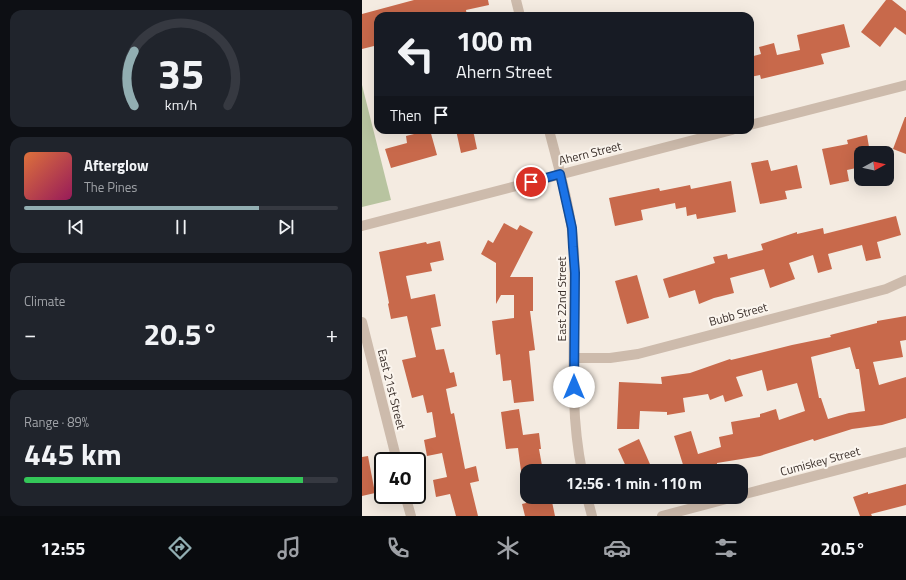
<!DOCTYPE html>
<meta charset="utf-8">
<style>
:root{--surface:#171b24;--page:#20242c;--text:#f1f3f6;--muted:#9ea1a6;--line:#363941;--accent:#92aeb2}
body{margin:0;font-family:"Titillium Web",sans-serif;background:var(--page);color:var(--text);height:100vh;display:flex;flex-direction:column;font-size:15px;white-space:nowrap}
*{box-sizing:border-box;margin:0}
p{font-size:13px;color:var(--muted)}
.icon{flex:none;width:22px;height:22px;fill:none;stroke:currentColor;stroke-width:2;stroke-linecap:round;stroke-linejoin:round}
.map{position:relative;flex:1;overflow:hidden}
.sheet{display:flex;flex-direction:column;gap:10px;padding:10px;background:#0d0f14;width:362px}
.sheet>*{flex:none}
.guide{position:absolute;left:12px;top:12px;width:380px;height:122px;border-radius:12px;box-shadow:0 4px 16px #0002;background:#171b24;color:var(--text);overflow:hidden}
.needle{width:26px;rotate:82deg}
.fabs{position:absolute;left:492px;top:146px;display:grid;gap:8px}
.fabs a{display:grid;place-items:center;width:40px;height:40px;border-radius:8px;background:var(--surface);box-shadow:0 4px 16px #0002;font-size:20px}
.speed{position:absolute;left:12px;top:452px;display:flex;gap:8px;font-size:20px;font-weight:700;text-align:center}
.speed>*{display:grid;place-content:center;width:52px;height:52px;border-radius:50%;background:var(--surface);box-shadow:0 4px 16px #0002;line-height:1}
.speed .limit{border:2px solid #111;border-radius:6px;background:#fff;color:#111}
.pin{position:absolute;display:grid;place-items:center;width:34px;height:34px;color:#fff;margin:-17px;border:2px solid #fff;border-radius:50%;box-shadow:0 1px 4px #0007}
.me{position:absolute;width:44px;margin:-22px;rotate:0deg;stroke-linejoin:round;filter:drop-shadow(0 0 3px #0008)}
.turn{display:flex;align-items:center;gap:14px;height:84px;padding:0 16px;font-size:18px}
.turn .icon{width:52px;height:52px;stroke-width:2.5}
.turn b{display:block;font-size:28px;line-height:34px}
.then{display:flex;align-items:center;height:38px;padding:0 16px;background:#0003;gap:8px;font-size:15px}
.big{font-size:30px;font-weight:700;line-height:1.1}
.sheet .widget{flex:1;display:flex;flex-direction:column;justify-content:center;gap:6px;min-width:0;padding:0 14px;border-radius:12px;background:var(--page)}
.sheet .dial{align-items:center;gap:0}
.dial svg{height:104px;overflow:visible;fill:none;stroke:var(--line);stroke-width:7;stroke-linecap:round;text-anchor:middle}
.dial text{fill:var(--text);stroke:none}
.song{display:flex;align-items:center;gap:12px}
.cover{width:48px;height:48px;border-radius:6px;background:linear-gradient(135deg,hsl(20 70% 55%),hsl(330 70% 35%))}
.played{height:4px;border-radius:2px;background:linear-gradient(90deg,var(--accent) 75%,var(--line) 75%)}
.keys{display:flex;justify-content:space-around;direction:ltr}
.heat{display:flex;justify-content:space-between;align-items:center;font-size:22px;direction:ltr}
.charge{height:6px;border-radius:3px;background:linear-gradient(90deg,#34c759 89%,var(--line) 0)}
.trip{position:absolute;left:158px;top:464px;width:228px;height:40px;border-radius:12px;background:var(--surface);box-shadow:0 4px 16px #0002;font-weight:700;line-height:40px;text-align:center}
.dock{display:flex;height:64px;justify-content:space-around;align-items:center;background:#090b0e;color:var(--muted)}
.dock .icon{width:28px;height:28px}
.dock .selected{color:var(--accent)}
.dock b{font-size:18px;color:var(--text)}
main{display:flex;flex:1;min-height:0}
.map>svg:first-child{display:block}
.green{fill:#b8c4a0}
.building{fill:#c8694b;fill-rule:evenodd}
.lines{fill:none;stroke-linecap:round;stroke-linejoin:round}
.minor{stroke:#cdbbac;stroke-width:10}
.route-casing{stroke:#114b97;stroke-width:10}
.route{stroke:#1a73e8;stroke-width:7}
.labels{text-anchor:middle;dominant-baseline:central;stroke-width:4;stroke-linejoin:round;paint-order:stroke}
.street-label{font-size:12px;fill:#3b302b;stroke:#fbf5ee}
</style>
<main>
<section class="sheet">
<div class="widget dial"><svg viewBox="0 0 100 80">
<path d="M14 69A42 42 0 1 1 86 69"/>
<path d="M14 69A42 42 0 0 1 14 27" stroke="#92aeb2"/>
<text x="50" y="56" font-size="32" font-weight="700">35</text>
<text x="50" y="72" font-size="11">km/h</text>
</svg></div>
<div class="widget">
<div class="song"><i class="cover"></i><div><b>Afterglow</b><p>The Pines</p></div></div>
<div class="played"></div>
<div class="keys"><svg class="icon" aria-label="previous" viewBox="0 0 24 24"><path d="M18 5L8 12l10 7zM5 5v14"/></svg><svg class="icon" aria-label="pause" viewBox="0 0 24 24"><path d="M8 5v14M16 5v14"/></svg><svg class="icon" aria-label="next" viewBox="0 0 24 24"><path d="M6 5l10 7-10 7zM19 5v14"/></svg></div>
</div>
<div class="widget"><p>Climate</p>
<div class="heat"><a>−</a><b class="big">20.5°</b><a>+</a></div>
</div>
<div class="widget"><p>Range · 89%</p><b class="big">445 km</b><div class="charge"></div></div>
</section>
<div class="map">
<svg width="544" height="516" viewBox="0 0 544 516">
<rect width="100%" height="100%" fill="#f4ebe1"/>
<polygon class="green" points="0,85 29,200 0,207"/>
<g class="building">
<polygon points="52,0 126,0 127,5 104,10 105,16 16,16 16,45 0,49 0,14"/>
<polygon points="524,0 530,0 544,11 544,35 533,27 518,47 499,32"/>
<polygon points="482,24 488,47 459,54 462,64 399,79 398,75 388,77 388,57 399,54 397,47 412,43 415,55 438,50 435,35"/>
<polygon points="543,117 544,117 544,154 531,149"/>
<polygon points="68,130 75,155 29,168 23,149 45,143 44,136"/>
<polygon points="94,130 111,130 115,149 99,153"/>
<polygon points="505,135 508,153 499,153 499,167 485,170 487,181 468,185 460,149 486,144 485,140"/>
<polygon points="406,160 409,171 435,165 440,188 423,191 425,199 398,204 389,163"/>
<polygon points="369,181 374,212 335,219 334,214 325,216 324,207 314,209 313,203 279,210 281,220 253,226 247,198 297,188 298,191 328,185 329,189"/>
<polygon points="534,216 539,235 515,242 519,258 504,261 500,245 466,254 470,269 456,273 451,255 427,263 433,279 408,288 402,269 368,278 372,293 352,298 337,304 333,290 307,298 301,279 353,263 351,257 365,254 366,259 401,250 399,244 435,232 435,234 461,228 462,234"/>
<polygon points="142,223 155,230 158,225 171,232 148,277 171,277 171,311 168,311 173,350 167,351 172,401 152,403 149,380 141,381 138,354 134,355 130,321 152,318 152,295 139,295 134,304 134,263 119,254 126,240 131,243"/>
<polygon points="78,241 82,260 68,263 70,271 44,276 49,299 73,294 79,326 69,328 74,350 82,349 88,373 92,372 95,386 84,389 89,414 92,413 103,469 114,466 117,481 108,483 116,516 94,516 88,494 74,497 71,480 85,477 80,453 65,456 62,440 74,437 70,412 65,413 61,395 50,398 40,360 54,357 45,316 29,319 26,304 27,303 17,252 64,242 65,244"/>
<polygon points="275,275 287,318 265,324 253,281"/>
<path d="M544,316V340L538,341L541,357L511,362L517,385L544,377V418L520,425L490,429L452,441L451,439L398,456L355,463V465L334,471H323L312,436L329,431L336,454L359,447L357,437L371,434L369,422L398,417V414L414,409L417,420L443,411L435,383L405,391L400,370L374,377L381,396L363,402L361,395L348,400L346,394L321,398L323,412L305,415V412L278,411L277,429H255L257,382L300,384L299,377L328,373L368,359L369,360L430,345L469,337L468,335L515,323V321ZM488,347L494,369H497L503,411L487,413L466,419L459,398H457L449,357Z"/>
<polygon points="157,409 161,435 177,433 179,449 177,449 181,471 159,471 156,448 144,449 139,412"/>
<polygon points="277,439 291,471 266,471 256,449"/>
<polygon points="6,456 13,493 0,496 0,457"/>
<polygon points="544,484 544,505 509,514 510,516 498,516 491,497 506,492 506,494"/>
<polygon points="163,497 189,497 193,516 163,516 160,504 164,503"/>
</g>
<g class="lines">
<g class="minor">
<polyline points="154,0 158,16"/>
<polyline points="388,125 544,85"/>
<path d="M187,130C197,169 209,209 212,249C215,323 205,398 220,471"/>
<polyline points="0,226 370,130"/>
<polyline points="0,322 35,461"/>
<polyline points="212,358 248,358 276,354 524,289 544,280"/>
<polyline points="43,495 49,516"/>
<polyline points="379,495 544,452"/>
<polyline points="225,497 230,516"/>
<polyline points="300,516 372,497"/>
</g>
</g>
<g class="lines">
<g class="route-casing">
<polyline id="route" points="169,182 198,174 210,228 211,247 213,273 212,387"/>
</g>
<use href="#route" class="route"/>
</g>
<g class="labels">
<g class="street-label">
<text transform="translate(228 153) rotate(-14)">Ahern Street</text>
<text transform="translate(199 299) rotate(-90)">East 22nd Street</text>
<text transform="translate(376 314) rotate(-15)">Bubb Street</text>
<text transform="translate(30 389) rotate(76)">East 21st Street</text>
<text transform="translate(458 461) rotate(-15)">Cumiskey Street</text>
</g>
</g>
</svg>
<div class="fabs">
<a><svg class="needle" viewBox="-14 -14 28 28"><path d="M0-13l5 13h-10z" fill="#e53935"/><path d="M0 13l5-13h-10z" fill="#9ea1a6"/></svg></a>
</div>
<div class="speed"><div class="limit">40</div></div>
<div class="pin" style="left:169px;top:182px;background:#d93025"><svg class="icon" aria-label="arrive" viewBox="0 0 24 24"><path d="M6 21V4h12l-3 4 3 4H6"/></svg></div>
<svg class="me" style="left:212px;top:387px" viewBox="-20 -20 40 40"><circle r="19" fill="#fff"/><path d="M0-13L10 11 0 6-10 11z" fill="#1a73e8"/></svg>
<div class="trip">12:56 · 1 min · 110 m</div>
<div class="guide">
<div class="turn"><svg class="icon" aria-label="left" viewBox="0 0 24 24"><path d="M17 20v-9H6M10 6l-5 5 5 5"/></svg><div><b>100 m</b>Ahern Street</div></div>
<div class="then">Then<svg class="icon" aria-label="arrive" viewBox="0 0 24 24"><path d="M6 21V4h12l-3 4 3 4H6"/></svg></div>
</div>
</div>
</main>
<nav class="dock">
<b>12:55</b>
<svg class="icon selected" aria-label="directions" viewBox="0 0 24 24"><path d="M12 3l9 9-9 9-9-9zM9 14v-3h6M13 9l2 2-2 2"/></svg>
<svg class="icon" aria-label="music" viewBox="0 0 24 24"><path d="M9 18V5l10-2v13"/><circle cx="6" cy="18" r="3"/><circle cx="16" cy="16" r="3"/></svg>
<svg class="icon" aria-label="phone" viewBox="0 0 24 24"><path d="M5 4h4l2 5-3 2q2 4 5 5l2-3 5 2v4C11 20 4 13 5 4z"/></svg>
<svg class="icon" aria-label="climate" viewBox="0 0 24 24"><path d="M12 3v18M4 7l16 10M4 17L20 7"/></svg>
<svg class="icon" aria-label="car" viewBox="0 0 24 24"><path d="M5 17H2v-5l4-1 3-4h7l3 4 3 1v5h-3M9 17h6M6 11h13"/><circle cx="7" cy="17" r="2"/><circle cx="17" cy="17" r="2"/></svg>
<svg class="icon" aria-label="filters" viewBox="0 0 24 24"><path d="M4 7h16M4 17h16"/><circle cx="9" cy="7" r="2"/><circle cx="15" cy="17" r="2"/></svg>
<b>20.5°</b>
</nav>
